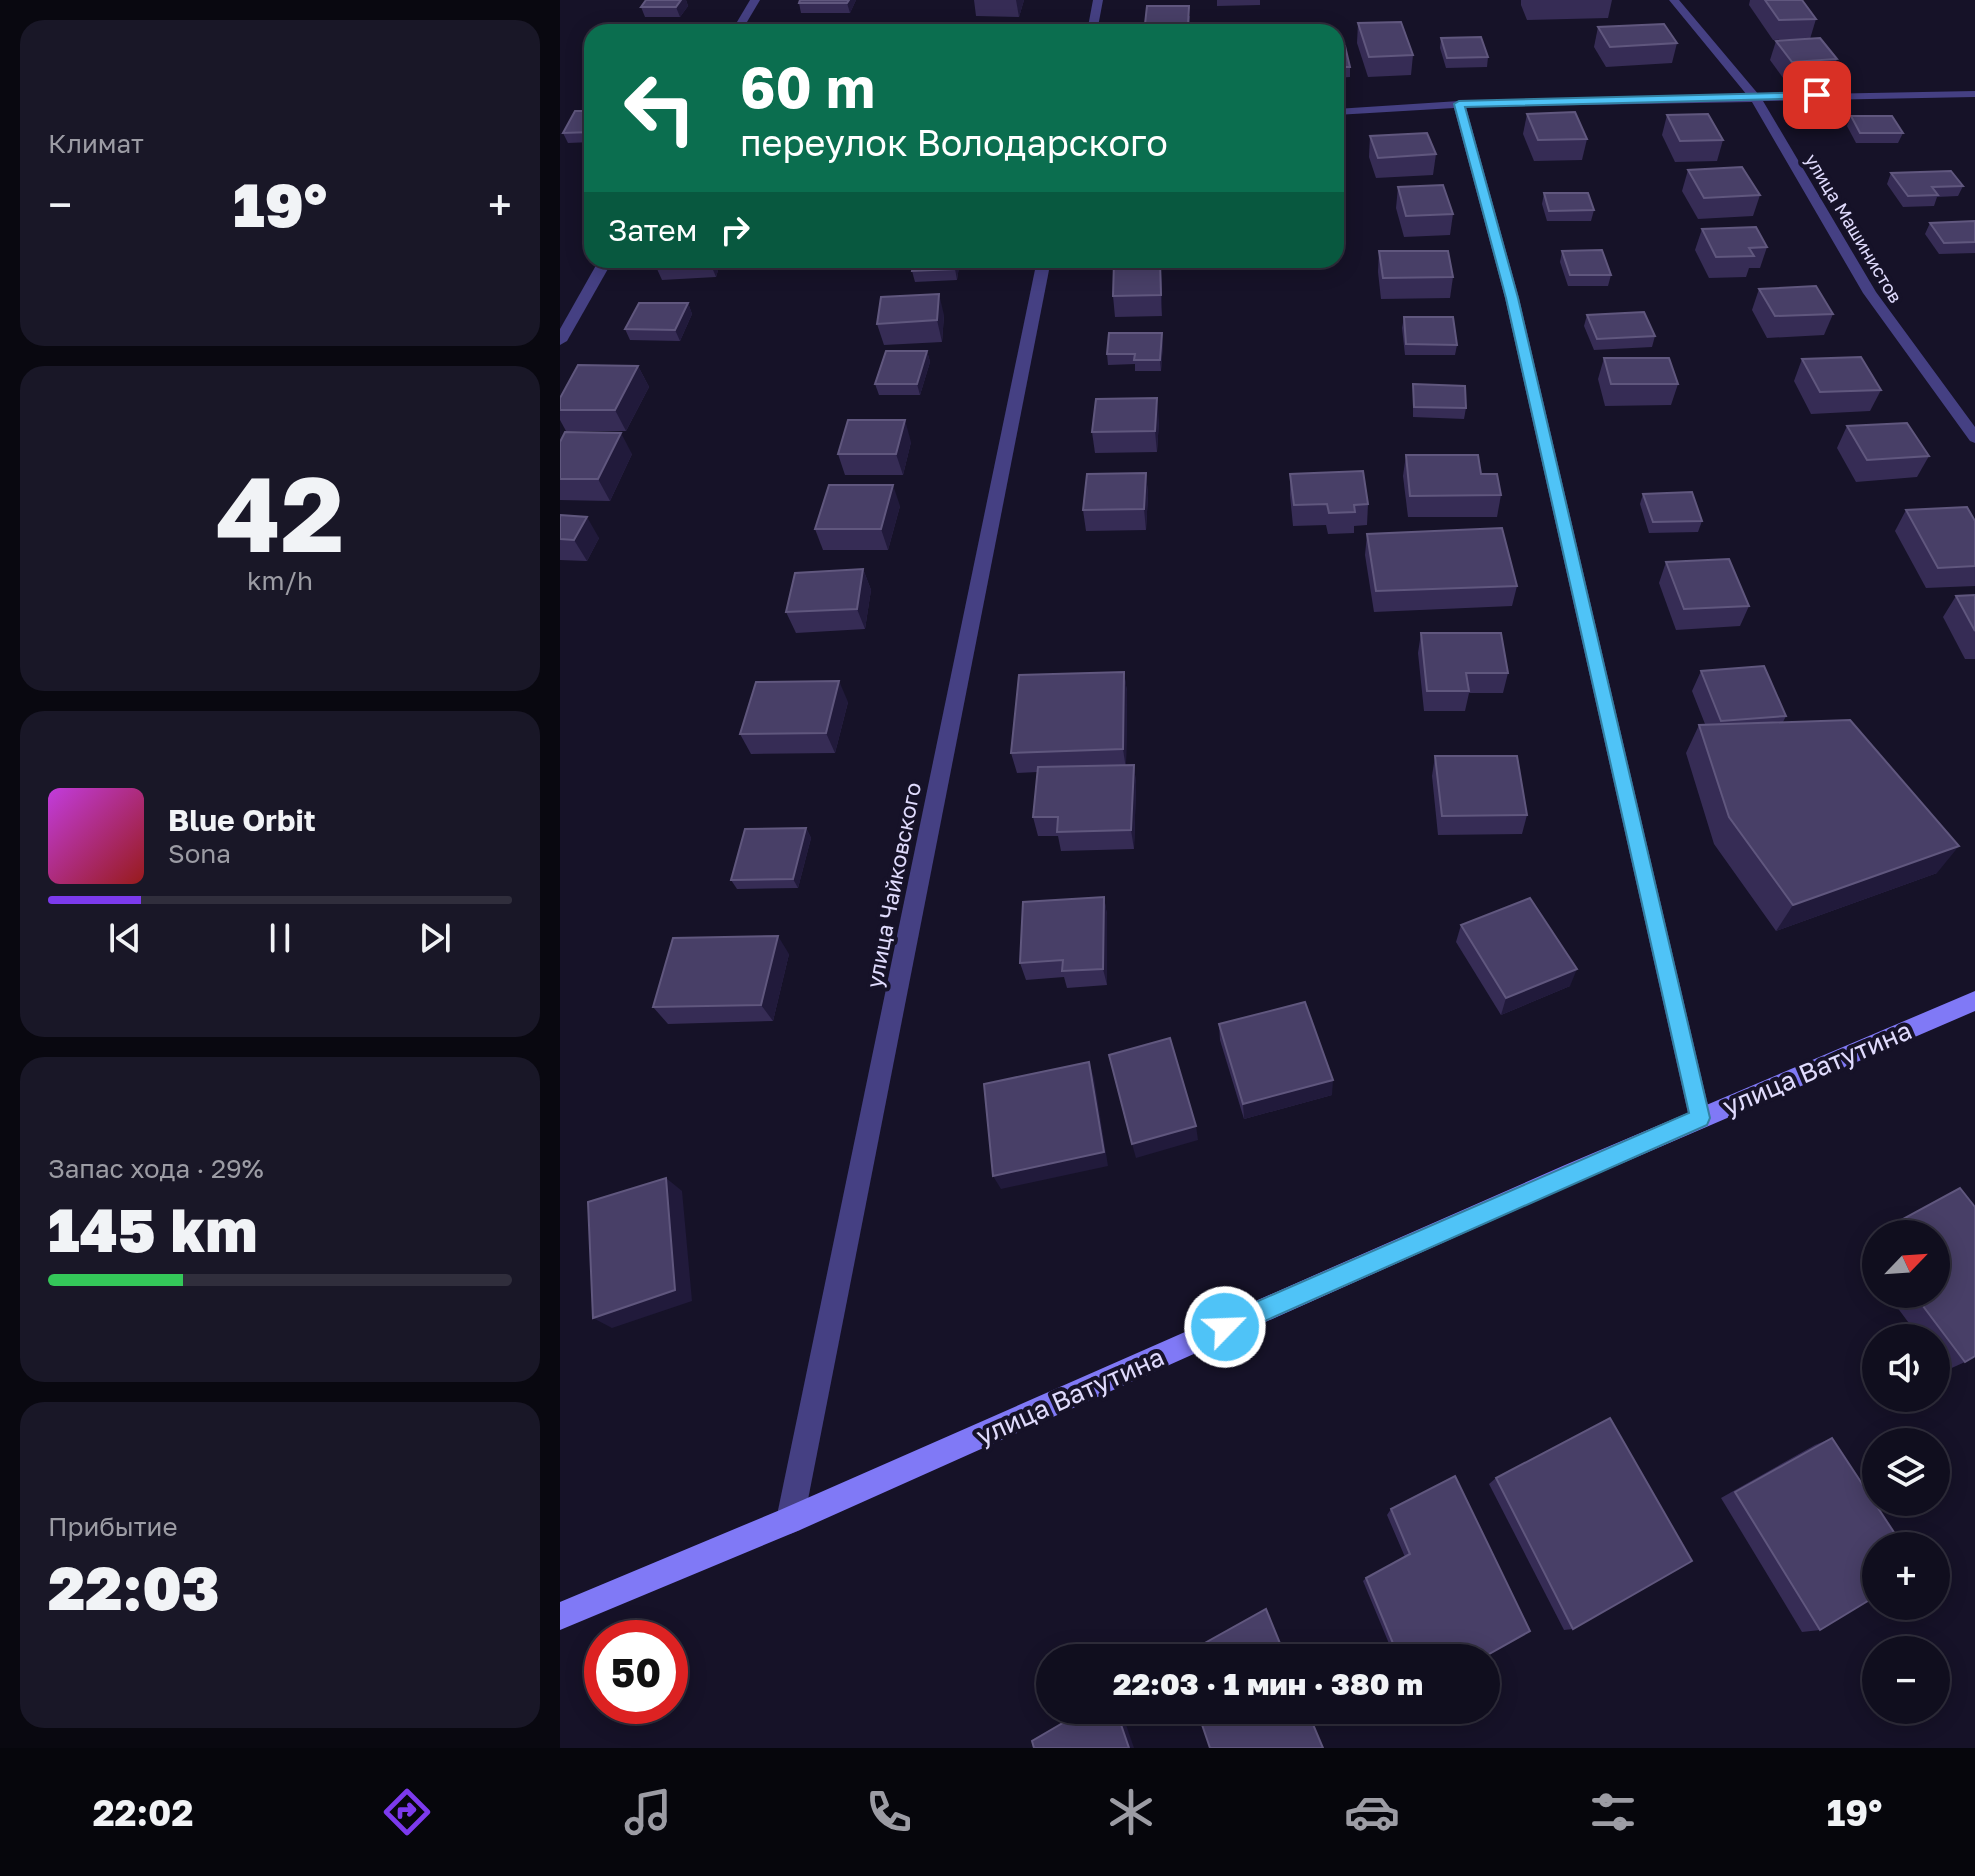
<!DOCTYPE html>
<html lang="ru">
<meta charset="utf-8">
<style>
:root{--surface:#100e1e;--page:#191727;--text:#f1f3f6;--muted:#9c9ca4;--line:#302e3c;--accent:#7c3aed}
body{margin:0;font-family:"Golos Text",sans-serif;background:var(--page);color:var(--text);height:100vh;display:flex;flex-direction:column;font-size:30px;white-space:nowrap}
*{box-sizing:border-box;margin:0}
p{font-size:26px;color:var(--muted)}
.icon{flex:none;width:44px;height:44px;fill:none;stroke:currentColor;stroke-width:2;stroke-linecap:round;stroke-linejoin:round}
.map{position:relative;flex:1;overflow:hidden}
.drawer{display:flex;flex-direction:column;gap:20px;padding:20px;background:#090810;width:560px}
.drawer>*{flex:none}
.banner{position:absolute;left:24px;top:24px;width:760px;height:244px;border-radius:24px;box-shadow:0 4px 20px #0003,0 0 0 2px var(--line);background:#0b6e4f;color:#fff;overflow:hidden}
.needle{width:52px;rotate:65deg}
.tools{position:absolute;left:1302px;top:1220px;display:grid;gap:16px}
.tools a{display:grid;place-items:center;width:88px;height:88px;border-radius:50%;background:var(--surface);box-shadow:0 4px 20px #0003,0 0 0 2px var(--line);font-size:40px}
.speed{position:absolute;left:24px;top:1620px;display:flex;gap:16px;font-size:40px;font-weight:700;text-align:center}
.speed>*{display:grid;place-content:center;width:104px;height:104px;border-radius:50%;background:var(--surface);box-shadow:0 4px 20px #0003,0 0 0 2px var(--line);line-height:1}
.speed .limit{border:12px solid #d22;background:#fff;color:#111}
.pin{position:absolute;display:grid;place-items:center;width:68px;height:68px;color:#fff;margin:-34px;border-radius:16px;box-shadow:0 4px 12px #0006}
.me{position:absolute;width:88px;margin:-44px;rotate:66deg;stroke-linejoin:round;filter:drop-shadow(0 0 6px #0008)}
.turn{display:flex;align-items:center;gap:28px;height:168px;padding:0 24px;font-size:36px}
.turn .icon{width:104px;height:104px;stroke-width:2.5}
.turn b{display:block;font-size:56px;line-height:68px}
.then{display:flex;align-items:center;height:76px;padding:0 24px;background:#0003;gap:16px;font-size:30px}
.big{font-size:60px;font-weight:800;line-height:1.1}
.drawer .widget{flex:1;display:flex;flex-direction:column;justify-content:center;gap:12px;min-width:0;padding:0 28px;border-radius:24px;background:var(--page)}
.drawer .dial{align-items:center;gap:0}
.dial b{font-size:104px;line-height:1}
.song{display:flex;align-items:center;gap:24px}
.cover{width:96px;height:96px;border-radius:12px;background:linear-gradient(135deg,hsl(290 70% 55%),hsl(0 70% 35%))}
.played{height:8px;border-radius:4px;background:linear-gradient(90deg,var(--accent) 20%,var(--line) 20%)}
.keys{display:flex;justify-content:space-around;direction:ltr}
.heat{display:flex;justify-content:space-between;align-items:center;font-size:44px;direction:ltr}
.charge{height:12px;border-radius:6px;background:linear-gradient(90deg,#34c759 29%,var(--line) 0)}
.trip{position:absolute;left:476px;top:1644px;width:464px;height:80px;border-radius:40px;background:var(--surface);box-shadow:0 4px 20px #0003,0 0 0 2px var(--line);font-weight:800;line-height:80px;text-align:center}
.tabs{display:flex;height:128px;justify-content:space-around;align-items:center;background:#06060c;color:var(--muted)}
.tabs .icon{width:56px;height:56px}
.tabs .on{color:var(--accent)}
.tabs b{font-size:36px;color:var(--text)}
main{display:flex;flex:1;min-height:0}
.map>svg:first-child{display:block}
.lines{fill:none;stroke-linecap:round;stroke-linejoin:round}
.street{fill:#454083;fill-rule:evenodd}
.secondary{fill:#8079f6;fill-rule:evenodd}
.wall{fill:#362c55}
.shaded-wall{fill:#211a3b}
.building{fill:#483f67;stroke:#60577e;stroke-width:2}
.route{fill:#4fc3f7;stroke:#337fa1;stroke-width:2}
.labels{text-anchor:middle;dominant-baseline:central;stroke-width:8;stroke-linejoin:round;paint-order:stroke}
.far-street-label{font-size:18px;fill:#e0dbfd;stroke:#161228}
.street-label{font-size:22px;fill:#e0dbfd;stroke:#161228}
.near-street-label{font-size:26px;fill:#e0dbfd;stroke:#161228}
</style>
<main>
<section class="drawer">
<div class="widget"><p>Климат</p>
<div class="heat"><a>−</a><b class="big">19°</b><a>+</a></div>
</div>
<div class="widget dial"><b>42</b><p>km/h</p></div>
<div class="widget">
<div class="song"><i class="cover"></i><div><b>Blue Orbit</b><p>Sona</p></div></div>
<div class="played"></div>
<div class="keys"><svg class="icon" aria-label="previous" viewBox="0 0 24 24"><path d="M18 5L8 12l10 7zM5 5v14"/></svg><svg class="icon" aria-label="pause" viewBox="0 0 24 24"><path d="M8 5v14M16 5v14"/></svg><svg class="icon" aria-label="next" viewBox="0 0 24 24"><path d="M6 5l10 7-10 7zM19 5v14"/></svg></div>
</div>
<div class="widget"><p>Запас хода · 29%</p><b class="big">145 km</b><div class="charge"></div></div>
<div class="widget"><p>Прибытие</p><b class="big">22:03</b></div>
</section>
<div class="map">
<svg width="1415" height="1748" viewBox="0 0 1415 1748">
<rect width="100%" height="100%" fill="#161228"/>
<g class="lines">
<g class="street">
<polygon points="190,0 200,0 181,32 171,32"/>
<polygon points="533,0 543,0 537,32 527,32"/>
<polygon points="1109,0 1119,0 1199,95 1415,91 1415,97 1203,101 1316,292 1415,427 1415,443 1410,441 1303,293 1192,102 906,107 959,298 1151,1118 1148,1126 1140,1129 1132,1126 1129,1118 945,298 894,108 776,115 776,109 899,101 1187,95"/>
<polygon points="39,260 53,260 7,341 0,345 0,329"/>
<polygon points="477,260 491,260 244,1520 240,1530 230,1534 220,1530 216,1520"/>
</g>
<polygon class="secondary" points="1415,991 1415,1011 1021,1181 240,1530 0,1630 0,1602 220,1510 1005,1165"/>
</g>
<g class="wall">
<polygon points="86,0 126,0 128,6 120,17 85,17 81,7"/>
<polygon points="240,0 296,0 290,13 241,13 239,3"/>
<polygon points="414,0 464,0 459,17 416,16"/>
<polygon points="657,0 700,0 700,5 657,6"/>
<polygon points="961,0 1052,0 1048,18 967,20 961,5"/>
<polygon points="1190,0 1242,0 1256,19 1250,39 1213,40 1189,5"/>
<polygon points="630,16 629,32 585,32 585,24"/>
<polygon points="798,23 853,55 851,75 808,77 797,43"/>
<polygon points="1038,27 1117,43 1112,63 1046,67 1034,47"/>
<polygon points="881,38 928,57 927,67 886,68 880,48"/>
<polygon points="1216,41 1277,59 1270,80 1226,82 1210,60"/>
<polygon points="776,46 790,67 790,77 776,78"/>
<polygon points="32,111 32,142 8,143 3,133"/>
<polygon points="967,114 1027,139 1022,160 974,161 963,134"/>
<polygon points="1107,115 1163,140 1157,161 1115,162 1102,135"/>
<polygon points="1291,116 1343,133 1338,143 1296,143 1287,126"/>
<polygon points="810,136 876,154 873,175 816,178 809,157"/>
<polygon points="1128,170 1200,195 1193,216 1138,219 1122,191"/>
<polygon points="1331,173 1403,186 1398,196 1377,197 1374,206 1343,207 1327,184"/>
<polygon points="838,187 893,214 890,235 844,237 836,208"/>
<polygon points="984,193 1034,210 1031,221 987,221 982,204"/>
<polygon points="1415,221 1415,253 1379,254 1365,234 1370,223"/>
<polygon points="1142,229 1207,247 1200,268 1189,268 1186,277 1149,278 1135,250"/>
<polygon points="819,251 893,277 890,298 821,299 818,272"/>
<polygon points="1002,251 1051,275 1048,286 1008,286 1000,262"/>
<polygon points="93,260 161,260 156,277 102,280"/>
<polygon points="400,260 397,280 355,282 352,271"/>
<polygon points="600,261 602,316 555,317 553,296"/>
<polygon points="1199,289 1273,314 1264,335 1207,338 1192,310"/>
<polygon points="128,303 132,314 120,341 70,340 65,329"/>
<polygon points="384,315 382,342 324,345 317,324"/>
<polygon points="1027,315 1095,336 1092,347 1034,350 1024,326"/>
<polygon points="844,317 897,345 895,355 845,355 842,328"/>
<polygon points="603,343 601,371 575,371 575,364 548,365 547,354"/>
<polygon points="367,351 370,362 360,395 319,395 315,384"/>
<polygon points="1044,358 1118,384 1111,405 1045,406 1038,379"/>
<polygon points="1242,359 1321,390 1310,411 1251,414 1234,381"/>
<polygon points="78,366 89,387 66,431 6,431 0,420 0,398"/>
<polygon points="853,384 906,408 904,419 853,417"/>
<polygon points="599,420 597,452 535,453 532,432"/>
<polygon points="1287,426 1369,456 1357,477 1296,482 1277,448"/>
<polygon points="0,442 72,454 50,501 0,500"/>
<polygon points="351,442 343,475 285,475 278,454"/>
<polygon points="846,455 921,474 941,495 937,517 848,517 843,476"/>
<polygon points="586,473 588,495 586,530 526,531 523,510"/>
<polygon points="730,474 808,504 807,525 794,526 794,533 768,534 766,525 733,526 730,495"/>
<polygon points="1083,494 1142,521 1138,532 1089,533 1080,504"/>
<polygon points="340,506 328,550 263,550 255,529"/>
<polygon points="1346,510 1415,521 1415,586 1366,588 1335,531"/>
<polygon points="0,515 39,538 27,561 0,560"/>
<polygon points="807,534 957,586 952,606 814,612 805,555"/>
<polygon points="1106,562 1189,606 1180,626 1116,630 1099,583"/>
<polygon points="303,569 311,590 305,629 236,633 226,612"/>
<polygon points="1415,595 1415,659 1405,659 1383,617 1396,596"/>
<polygon points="861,633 948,673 943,693 909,693 905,711 864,711 858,653"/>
<polygon points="1141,671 1226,716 1223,722 1377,873 1216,931 1154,844 1126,753 1139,725 1145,724 1132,691"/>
<polygon points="564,672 567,692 566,765 574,765 576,784 574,849 501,851 498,836 478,836 473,817 477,772 457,773 451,753"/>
<polygon points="288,702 275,753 191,754 180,734"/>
<polygon points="875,756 967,815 962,834 878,835 872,776"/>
<polygon points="246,828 251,838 238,888 177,889 171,880"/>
<polygon points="544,897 547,915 547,985 507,988 504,977 466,980 460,963"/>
<polygon points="901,925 1010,986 941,1015 896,942"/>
<polygon points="229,954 213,1021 108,1024 93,1007"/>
<polygon points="659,1024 772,1095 684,1119 660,1040"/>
<polygon points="1400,1188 1405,1362 1385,1371 1376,1360 1376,1338 1360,1338 1331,1299 1339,1294 1376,1294 1376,1234 1325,1234 1324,1233 1341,1220"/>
<polygon points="1272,1438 1260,1630 1242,1632 1161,1498 1255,1445"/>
<polygon points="936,1478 1013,1629 1004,1630 929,1484"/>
<polygon points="831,1509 922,1658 835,1658 803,1581 806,1578 845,1557 827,1515"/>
</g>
<g class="shaded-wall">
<polygon points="121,0 126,0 128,6 120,17 116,7"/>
<polygon points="289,0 296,0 290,13 287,3"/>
<polygon points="456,0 464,0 459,17"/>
<polygon points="149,260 161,260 156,277"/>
<polygon points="396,260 400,260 397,280 395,269"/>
<polygon points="600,261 602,282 602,316 601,295"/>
<polygon points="379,294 384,315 382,342 377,320"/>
<polygon points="128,303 132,314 120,341 115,330"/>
<polygon points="602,333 603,343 601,371 600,360"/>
<polygon points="367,351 370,362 360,395 357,384"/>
<polygon points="78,366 89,387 66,431 55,410"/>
<polygon points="597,398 599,420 597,452 595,431"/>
<polygon points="345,420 351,442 343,475 336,454"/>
<polygon points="61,433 72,454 50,501 38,479"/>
<polygon points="586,473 588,495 586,530 584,509"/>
<polygon points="333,485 340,506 328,550 321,529"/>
<polygon points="27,517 39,538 27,561 14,540"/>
<polygon points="303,569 311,590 305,629 297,609"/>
<polygon points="564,672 567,692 566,769 563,749"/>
<polygon points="279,681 288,702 275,753 266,733"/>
<polygon points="574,765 576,784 574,849 571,830"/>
<polygon points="246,828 251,838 238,888 233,879"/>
<polygon points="1399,846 1377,873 1216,931 1233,905"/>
<polygon points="544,897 547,915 547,985 543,969"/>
<polygon points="218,936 229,954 213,1021 201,1005"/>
<polygon points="1017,969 1010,986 941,1015 946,998"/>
<polygon points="529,1062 534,1078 548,1166 441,1189 433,1176"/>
<polygon points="773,1080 772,1095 684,1119 683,1104"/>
<polygon points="636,1126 638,1140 576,1158 572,1144"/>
<polygon points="106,1178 122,1191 132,1301 52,1328 33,1318"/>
<polygon points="556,1710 561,1710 574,1748 569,1748"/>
</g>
<g class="building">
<polygon points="86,0 121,0 116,7 81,7"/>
<polygon points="240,0 289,0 287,3 239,3"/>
<polygon points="1205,0 1242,0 1256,19 1219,20"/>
<polygon points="587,6 629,6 628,24 585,24"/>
<polygon points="841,22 853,55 809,57 798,23"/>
<polygon points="1104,24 1117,43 1050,47 1038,27"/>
<polygon points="63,29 102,29 100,32 60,32"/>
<polygon points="227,29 262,29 260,32 225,32"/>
<polygon points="921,37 928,57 887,58 881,38"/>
<polygon points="1260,38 1277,59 1232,62 1216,41"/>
<polygon points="776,46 785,46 790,67 776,67"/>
<polygon points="15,111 32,111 32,132 3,133"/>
<polygon points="1015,112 1027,139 978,140 967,114"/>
<polygon points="1148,114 1163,140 1120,141 1107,115"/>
<polygon points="1291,116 1332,116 1343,133 1300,133"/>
<polygon points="867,133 876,154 818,158 810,136"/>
<polygon points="1182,167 1200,195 1144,198 1128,170"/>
<polygon points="1391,171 1403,186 1372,187 1378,195 1348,196 1331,173"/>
<polygon points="883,185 893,214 846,216 838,187"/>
<polygon points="984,193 1028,193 1034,210 989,211"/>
<polygon points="1415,221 1415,242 1384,243 1370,223"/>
<polygon points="1196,227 1207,247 1189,248 1194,256 1156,257 1142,229"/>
<polygon points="1042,250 1051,275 1010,275 1002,251"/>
<polygon points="819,251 888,251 893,277 823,278"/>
<polygon points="354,260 396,260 395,269 352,271"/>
<polygon points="600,261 601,295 553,296 554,262"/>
<polygon points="1256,286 1273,314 1215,316 1199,289"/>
<polygon points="379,294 377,320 317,324 321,297"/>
<polygon points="79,303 128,303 115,330 65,329"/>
<polygon points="1084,312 1095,336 1037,339 1027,315"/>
<polygon points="844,317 893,317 897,345 846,344"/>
<polygon points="549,333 602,333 600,360 574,360 575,354 547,354"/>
<polygon points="326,351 367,351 357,384 315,384"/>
<polygon points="1301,357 1321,390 1260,392 1242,359"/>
<polygon points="1044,358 1109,358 1118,384 1051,384"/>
<polygon points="18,365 78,366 55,410 0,410 0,398"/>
<polygon points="853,384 905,386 906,408 854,407"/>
<polygon points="597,398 595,431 532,432 536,399"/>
<polygon points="288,420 345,420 336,454 278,454"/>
<polygon points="1347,423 1369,456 1307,460 1287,426"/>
<polygon points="5,432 61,433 38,479 0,479 0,442"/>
<polygon points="846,455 918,455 921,474 937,474 941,495 850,496"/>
<polygon points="803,471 808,504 794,505 795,512 769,513 767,504 734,505 730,474"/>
<polygon points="586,473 584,509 523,510 527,474"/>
<polygon points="269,485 333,485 321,529 255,529"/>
<polygon points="1132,492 1142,521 1093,522 1083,494"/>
<polygon points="1407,507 1415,521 1415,566 1378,568 1346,510"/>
<polygon points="0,515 27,517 14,540 0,539"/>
<polygon points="942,528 957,586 816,591 807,534"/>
<polygon points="1169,559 1189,606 1124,609 1106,562"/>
<polygon points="303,569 297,609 226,612 235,573"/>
<polygon points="1415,595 1415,631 1396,596"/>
<polygon points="861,633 941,633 948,673 906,673 909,691 867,691"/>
<polygon points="1204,666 1226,716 1161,721 1141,671"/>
<polygon points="564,672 563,749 451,753 459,675"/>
<polygon points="279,681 266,733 180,734 196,682"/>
<polygon points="1290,720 1399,846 1233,905 1169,817 1139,725"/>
<polygon points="875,756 957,756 967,815 882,816"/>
<polygon points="574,765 571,830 497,832 498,817 473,817 478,767"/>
<polygon points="246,828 233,879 171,880 185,829"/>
<polygon points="544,897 543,969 502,971 503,960 460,963 463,902"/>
<polygon points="970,898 1017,969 946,998 901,925"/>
<polygon points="218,936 201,1005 93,1007 113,938"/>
<polygon points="745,1002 773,1080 683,1104 659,1024"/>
<polygon points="610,1038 636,1126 572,1144 549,1055"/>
<polygon points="529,1062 544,1152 433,1176 424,1084"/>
<polygon points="106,1178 115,1290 33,1318 28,1202"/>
<polygon points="1400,1188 1415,1207 1415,1356 1405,1362 1354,1294 1376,1294 1376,1273 1380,1271 1376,1266 1376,1234 1351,1234 1341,1220"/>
<polygon points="1050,1418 1132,1561 1013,1629 936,1478"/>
<polygon points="1272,1438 1343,1546 1316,1546 1316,1596 1260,1630 1175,1492"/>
<polygon points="895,1476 970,1631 922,1658 839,1658 806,1578 850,1554 831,1509"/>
<polygon points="706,1609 726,1658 618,1658"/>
<polygon points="525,1710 556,1710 569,1748 474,1748 472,1741"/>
<polygon points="637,1710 747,1710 763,1748 650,1748"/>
</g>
<polygon class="route" points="1257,92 1262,95 1261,98 905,107 958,298 1150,1118 1147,1125 673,1335 665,1338 657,1335 654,1327 657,1319 1129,1113 946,298 894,104 899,101"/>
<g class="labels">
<g class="far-street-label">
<text transform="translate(1294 228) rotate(59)">улица Машинистов</text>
</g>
<g class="street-label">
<text transform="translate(333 885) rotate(-79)">улица Чайковского</text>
</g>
<g class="near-street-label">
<text transform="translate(1257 1068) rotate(-23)">улица Ватутина</text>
<text transform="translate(510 1396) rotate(-24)">улица Ватутина</text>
</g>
</g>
</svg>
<div class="tools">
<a><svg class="needle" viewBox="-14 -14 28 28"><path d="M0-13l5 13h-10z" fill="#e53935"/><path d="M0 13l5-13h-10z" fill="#9c9ca4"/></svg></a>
<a><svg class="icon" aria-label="sound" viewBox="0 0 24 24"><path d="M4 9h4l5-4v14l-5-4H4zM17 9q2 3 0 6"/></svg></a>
<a><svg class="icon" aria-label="layers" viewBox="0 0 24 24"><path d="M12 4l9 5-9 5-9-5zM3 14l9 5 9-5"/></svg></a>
<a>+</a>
<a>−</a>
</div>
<div class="speed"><div class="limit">50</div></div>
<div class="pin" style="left:1257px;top:95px;background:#d93025"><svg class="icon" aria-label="arrive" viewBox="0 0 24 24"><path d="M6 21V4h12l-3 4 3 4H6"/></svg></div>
<svg class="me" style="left:665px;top:1327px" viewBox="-20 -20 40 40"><circle r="17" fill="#4fc3f7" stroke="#fff" stroke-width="3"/><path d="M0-11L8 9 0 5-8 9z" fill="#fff"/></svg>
<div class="trip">22:03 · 1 мин · 380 m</div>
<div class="banner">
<div class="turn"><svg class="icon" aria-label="left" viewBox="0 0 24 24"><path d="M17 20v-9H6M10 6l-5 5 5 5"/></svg><div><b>60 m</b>переулок Володарского</div></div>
<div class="then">Затем<svg class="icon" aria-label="right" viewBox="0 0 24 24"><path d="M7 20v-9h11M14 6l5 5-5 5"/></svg></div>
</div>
</div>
</main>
<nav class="tabs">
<b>22:02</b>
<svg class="icon on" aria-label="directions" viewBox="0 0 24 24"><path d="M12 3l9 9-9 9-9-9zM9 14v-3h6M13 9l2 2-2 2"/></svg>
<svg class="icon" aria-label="music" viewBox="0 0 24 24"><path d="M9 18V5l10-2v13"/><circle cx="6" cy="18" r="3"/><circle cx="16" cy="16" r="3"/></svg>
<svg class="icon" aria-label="phone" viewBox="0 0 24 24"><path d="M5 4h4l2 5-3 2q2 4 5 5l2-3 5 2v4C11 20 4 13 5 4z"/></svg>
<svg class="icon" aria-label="climate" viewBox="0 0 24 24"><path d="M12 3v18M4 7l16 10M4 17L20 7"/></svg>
<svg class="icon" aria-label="car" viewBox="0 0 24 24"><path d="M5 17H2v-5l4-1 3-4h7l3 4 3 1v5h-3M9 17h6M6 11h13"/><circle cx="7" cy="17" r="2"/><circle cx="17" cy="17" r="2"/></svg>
<svg class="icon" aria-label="filters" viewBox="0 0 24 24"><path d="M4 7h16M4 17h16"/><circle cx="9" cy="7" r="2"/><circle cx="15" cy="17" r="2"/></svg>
<b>19°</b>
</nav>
